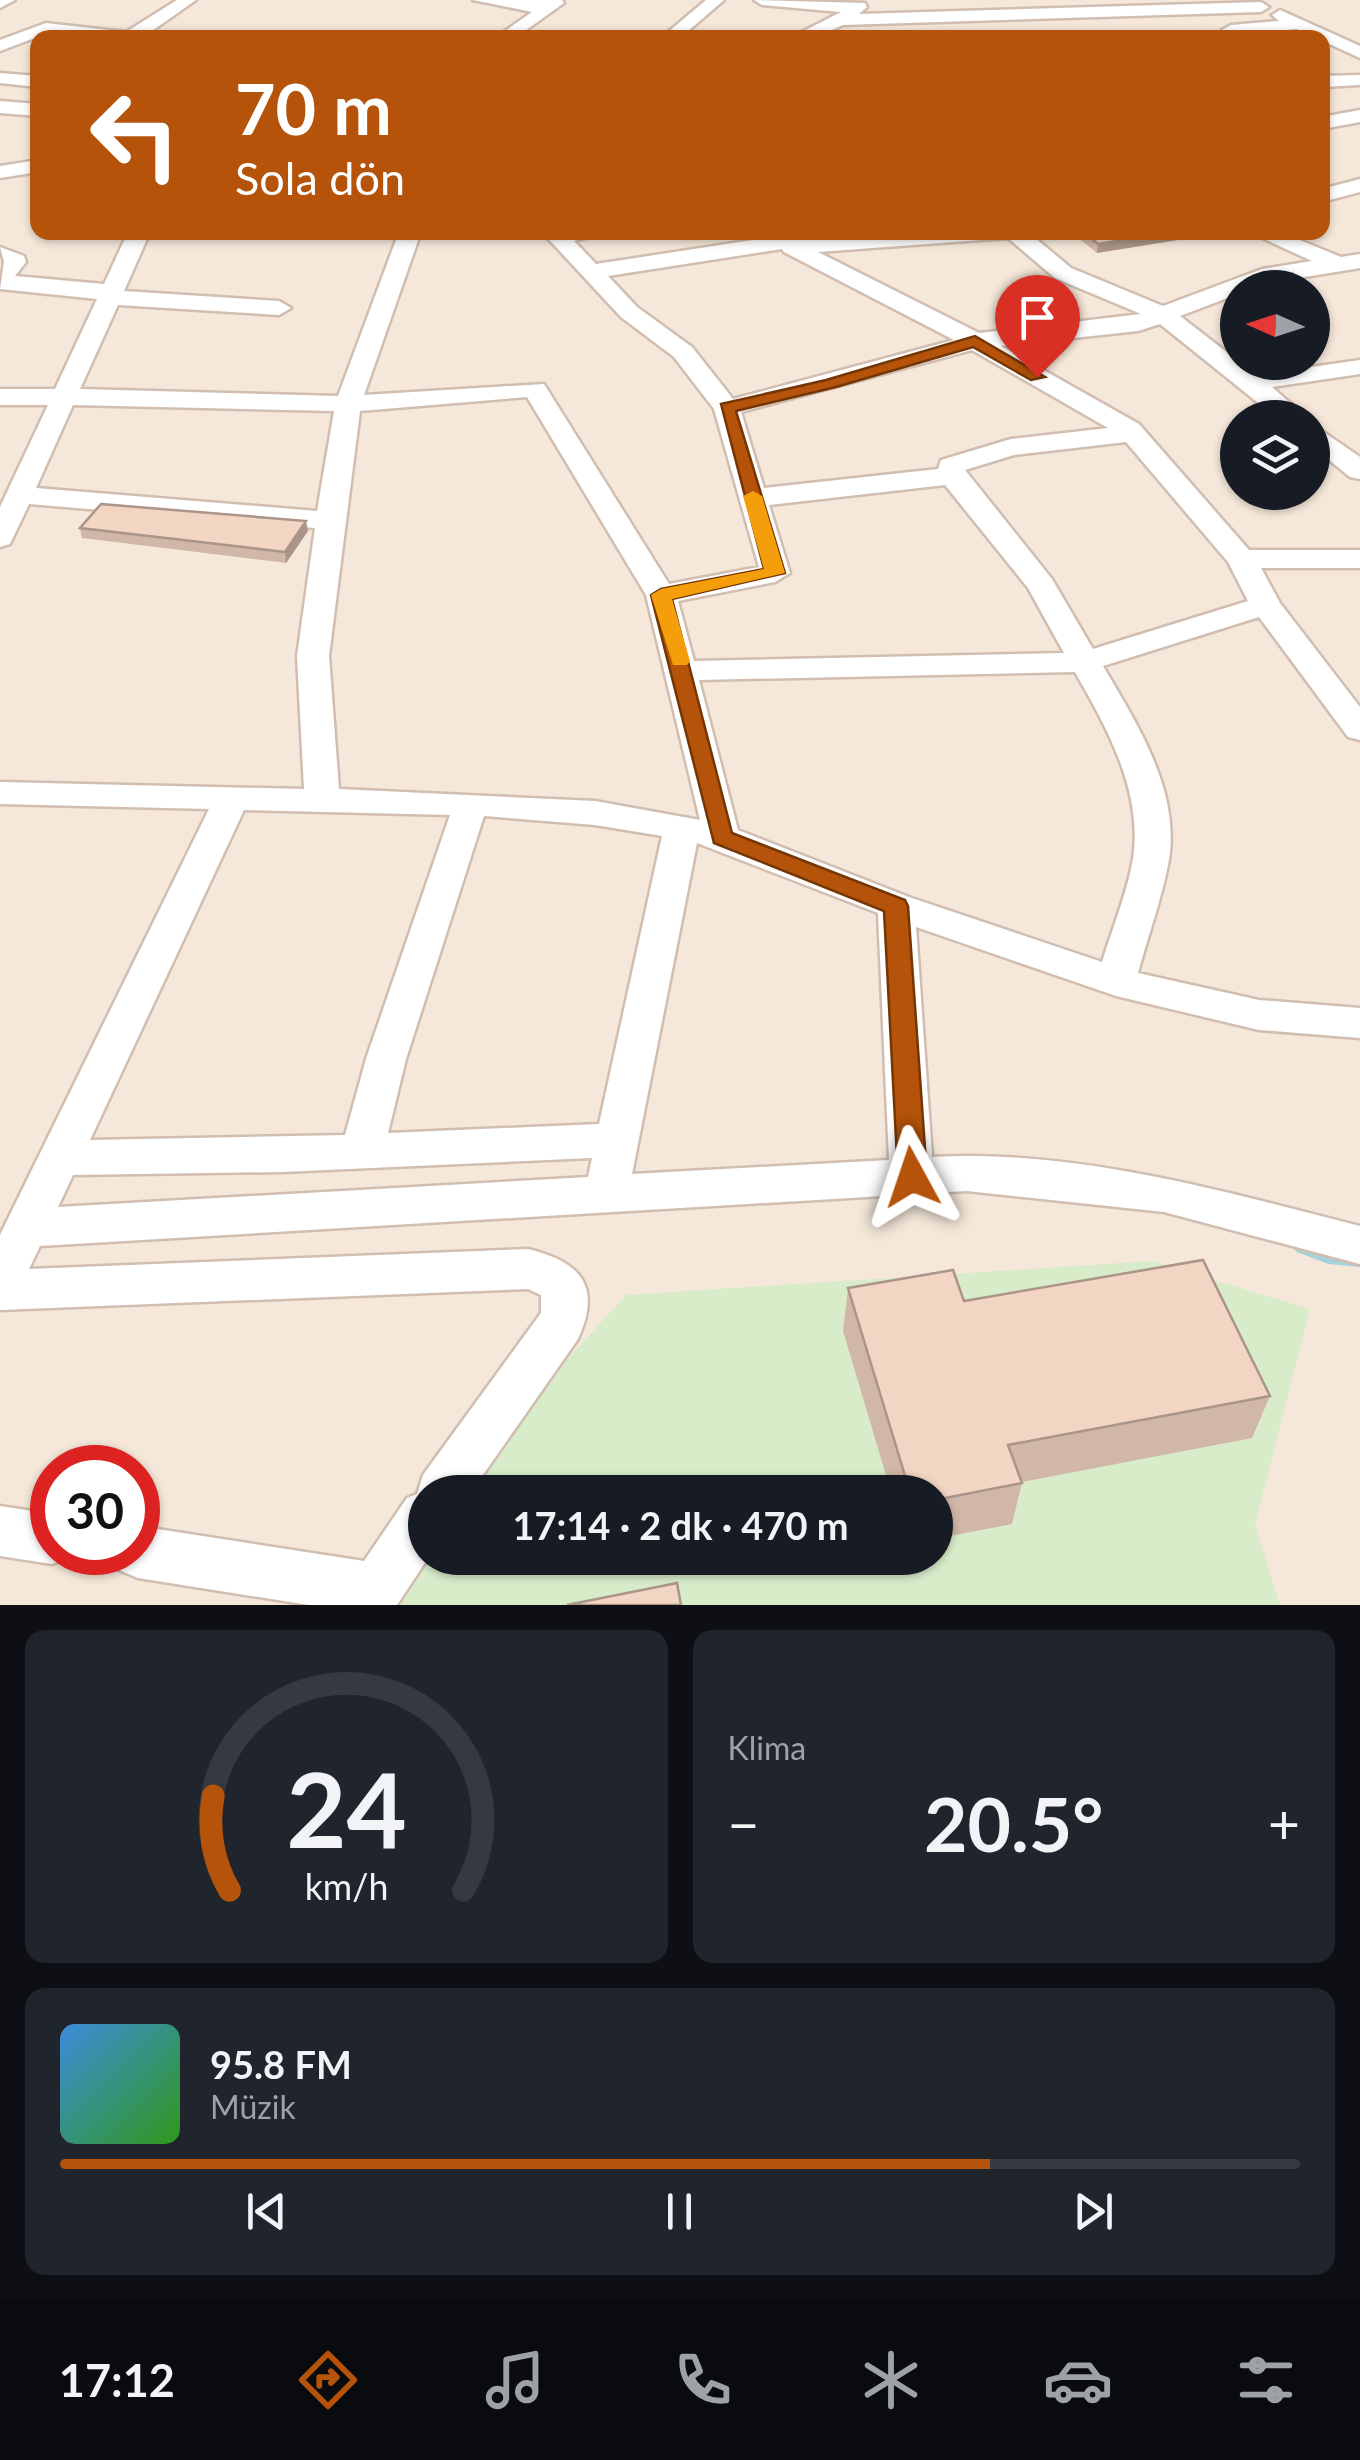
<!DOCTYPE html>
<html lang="tr">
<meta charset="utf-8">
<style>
:root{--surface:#171b24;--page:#20242c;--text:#f1f3f6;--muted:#9ea1a6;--line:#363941;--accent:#b45309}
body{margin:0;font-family:Lato,sans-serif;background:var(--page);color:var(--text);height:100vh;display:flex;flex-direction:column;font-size:38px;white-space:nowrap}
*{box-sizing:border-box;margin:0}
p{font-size:32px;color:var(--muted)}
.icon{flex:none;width:55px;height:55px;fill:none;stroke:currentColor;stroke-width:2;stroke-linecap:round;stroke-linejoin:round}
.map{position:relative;height:1605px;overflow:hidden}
.sheet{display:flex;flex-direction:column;gap:25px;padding:25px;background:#0d0f14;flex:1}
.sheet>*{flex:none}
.guide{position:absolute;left:30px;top:30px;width:1300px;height:210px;border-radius:20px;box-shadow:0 2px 8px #0004;background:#b45309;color:#fff;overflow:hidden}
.needle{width:65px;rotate:273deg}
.buttons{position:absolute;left:1220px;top:270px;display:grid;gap:20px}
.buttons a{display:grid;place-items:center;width:110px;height:110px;border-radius:50%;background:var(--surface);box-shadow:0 2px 8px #0004;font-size:50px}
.speed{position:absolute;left:30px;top:1445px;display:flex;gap:20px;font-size:50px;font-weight:700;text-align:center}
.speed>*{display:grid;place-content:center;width:130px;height:130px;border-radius:50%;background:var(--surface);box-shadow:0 2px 8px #0004;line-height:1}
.speed .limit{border:15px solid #d22;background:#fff;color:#111}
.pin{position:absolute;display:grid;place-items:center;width:85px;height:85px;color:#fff;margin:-102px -42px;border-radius:50% 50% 50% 0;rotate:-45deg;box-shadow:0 0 10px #0007}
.pin .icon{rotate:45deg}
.me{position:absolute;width:110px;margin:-55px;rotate:355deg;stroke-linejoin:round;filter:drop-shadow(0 0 8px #0008)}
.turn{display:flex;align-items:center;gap:35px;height:210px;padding:0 40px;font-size:45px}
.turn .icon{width:130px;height:130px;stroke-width:2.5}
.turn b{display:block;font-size:70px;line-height:85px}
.big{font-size:75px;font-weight:700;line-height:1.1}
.sheet .widget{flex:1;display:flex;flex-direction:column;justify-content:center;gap:15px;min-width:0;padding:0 35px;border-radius:20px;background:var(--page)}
.sheet .dial{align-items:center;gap:0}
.dial svg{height:260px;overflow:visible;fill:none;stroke:var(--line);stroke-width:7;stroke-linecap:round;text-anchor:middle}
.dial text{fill:var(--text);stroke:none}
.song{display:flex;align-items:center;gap:30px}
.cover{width:120px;height:120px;border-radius:15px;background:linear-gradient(135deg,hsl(210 70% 55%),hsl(110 70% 35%))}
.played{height:10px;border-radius:5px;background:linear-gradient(90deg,var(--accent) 75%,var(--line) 75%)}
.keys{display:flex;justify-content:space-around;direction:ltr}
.heat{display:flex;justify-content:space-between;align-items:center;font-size:55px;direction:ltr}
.sheet .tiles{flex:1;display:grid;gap:25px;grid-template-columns:1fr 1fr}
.widget:last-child{grid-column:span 2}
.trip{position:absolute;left:408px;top:1475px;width:545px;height:100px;border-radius:50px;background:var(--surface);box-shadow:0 2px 8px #0004;font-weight:700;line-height:100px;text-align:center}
.menu{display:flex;height:160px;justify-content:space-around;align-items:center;background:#090b0e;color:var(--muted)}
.menu .icon{width:70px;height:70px}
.menu .on{color:var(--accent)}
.menu b{font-size:45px;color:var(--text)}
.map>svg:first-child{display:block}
.residential{fill:#f5e8da;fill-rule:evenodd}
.green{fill:#d8ecc9}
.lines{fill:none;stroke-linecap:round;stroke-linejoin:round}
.stream{stroke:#a5d3da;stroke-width:12}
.minor-casing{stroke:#d1beb0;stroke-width:5}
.minor{fill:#fff;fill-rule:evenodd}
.wall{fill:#d1b7a8}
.shaded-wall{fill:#aa9588}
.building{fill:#f3d5c3;stroke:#aa9588;stroke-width:2.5}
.route{fill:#b45309;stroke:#753606;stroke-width:2.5}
.slow{fill:#f59e0b}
</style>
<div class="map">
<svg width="1360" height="1605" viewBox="0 0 1360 1605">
<rect width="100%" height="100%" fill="#fdf6ec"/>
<path class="residential" d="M0,0H1360V1605H0ZM38,38H1322V232H38ZM1238,288H1312V362H1238ZM1238,418H1312V492H1238ZM52,1468H138V1552H52ZM425,1492H935V1558H425Z"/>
<polygon class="green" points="1152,1261 1310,1309 1255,1525 1280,1605 393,1605 425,1558 935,1558 935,1492 467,1492 546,1382 626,1295"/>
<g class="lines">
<polyline class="stream" points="1300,1247 1329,1258 1360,1261"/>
<g class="minor-casing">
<g id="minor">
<polygon points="0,0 15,0 0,8"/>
<polygon points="177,0 196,0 142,38 48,33 0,51 0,40 46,23 126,32"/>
<polygon points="473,0 562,0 564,3 515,38 495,38 532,12"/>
<polygon points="706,0 724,0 680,38 661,38"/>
<polygon points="754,0 865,3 867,7 859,14 1261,2 1269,7 1261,12 843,25 814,38 790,38 841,12 762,5"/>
<polygon points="1280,10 1360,46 1360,58 1297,29 1231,35 1222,30 1231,25 1279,21 1272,15"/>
<polygon points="0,73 38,76 38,87 0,83"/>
<polygon points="1360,75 1360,85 1322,87 1322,76"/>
<polygon points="0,101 38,104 38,116 0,113"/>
<polygon points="1360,110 1360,122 1322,129 1322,117"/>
<polygon points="38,160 38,172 0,178 0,166"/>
<polygon points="1360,179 1360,192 1322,202 1322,189"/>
<path d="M128,232H150L124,291L279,301L291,308L279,315L118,305L80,389L338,396L399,232H421L364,395L544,384L669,584L759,567L714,409L674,357L621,317L542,232H606L574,241L596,264L786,235L796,240L904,232H1028L1071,268L1163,306L1262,269L1312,261L1249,232H1280L1341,257L1360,254V268L1238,288V294L1180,316L1256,375L1360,360V374L1272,387L1307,418H1277L1160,324L1138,331L1001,346L1139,424L1249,550H1360V568H1261L1280,603L1360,707V740L1348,737L1259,617L1103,666C1137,724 1180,790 1169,860C1162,898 1148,936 1138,973L1259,1000L1360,1008V1038L1259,1030L1116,996L916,927L932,1157C1076,1149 1222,1191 1360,1226V1264L1164,1212L967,1191L40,1246L29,1269L528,1249C581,1262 602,1286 578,1339L471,1492H425L428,1558L397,1605H309L138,1578L119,1570L112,1552H138V1526L364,1561L407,1498L417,1494L423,1475L541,1313V1295L528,1289L0,1310V1235L209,809L0,804V782L304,789L297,656L315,528L29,504L10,544L0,547V507L48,405H0V389H55L97,299L0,289L4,262L0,247L24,256L26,262L15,276L104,284ZM1008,238L1055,278L1141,314L979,333L818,252ZM782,249L784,252L954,340L733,399L692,347L637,307L608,276ZM972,350L1108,428L1011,439L941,460L938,469L764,488L741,412ZM527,397L646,595L700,820L595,801L339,789L329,656L360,411ZM73,405L334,411L317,511L36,488ZM1126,442L1228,562L1248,601L1093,649L1052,579L965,470L1014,455ZM945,485L1028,588L1064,653L694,661L678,601L775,582L790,573L769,505ZM1075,672C1107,728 1143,791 1133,859C1127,894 1112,929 1102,962L909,897L738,830L699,680ZM244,810L450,815L366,1059L345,1135L90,1140ZM484,816L595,825L662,836L599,1124L388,1133L406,1059ZM697,843L878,913L889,1160L632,1174ZM592,1158L588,1177L58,1207L73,1175L282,1172Z"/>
<polygon points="1312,424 1360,457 1360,479 1350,477 1312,446"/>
<polygon points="0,1506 52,1514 52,1552 72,1552 70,1557 52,1564 0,1556"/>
</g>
</g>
<use href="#minor" class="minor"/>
</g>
<g class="wall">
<polygon points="1071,232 1227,232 1097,253"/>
<polygon points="80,528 308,531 286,563 82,538"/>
<polygon points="848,1288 964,1301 1270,1396 1252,1438 1022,1482 1012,1524 935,1539 935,1492 891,1492 843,1331"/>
</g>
<g class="shaded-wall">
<polygon points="1173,232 1227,232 1097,253 1098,244"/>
<polygon points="306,521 308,531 286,563 285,552"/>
</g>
<g class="building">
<polygon points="1083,232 1173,232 1098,244"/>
<polygon points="101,504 306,521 285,552 80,528"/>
<polygon points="1203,1260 1270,1396 1008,1445 1022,1483 935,1500 935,1492 910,1492 848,1288 953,1270 964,1301"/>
<polygon points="677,1583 681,1605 567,1605"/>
</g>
<polygon class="route" points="975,336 1045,377 1031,380 973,347 836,387 736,411 785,573 672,599 732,833 905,900 908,906 927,1177 923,1185 902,1185 898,1177 884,911 714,843 651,595 661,589 764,569 721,404 826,380"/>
<polygon class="slow" points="753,491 762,496 785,573 672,599 690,661 687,665 673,665 651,595 661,589 764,569 743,496"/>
</svg>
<div class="buttons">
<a><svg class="needle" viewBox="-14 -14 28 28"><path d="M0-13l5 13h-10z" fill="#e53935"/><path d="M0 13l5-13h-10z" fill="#9ea1a6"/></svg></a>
<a><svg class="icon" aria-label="layers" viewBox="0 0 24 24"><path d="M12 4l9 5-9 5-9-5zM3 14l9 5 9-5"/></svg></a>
</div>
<div class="speed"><div class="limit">30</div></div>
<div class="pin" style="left:1037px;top:377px;background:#d93025"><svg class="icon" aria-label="arrive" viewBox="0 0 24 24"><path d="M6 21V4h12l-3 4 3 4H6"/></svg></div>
<svg class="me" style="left:912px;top:1177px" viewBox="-20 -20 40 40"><path d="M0-17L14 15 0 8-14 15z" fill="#b45309" stroke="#fff" stroke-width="4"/></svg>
<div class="trip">17:14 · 2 dk · 470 m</div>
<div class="guide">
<div class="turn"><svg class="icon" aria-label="left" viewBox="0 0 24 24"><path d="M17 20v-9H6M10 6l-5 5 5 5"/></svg><div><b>70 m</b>Sola dön</div></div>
</div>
</div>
<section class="sheet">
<div class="tiles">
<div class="widget dial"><svg viewBox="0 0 100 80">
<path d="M14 69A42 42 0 1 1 86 69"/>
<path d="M14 69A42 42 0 0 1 9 40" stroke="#b45309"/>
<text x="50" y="56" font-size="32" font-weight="700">24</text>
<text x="50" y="72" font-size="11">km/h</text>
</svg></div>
<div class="widget"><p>Klima</p>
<div class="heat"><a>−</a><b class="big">20.5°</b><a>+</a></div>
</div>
<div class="widget">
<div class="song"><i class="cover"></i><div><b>95.8 FM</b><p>Müzik</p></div></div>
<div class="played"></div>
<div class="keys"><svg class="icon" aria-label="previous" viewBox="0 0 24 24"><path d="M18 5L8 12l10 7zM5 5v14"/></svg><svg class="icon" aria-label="pause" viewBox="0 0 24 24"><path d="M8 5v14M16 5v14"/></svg><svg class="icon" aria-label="next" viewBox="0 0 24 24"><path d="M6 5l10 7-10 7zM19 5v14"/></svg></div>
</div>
</div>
</section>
<nav class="menu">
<b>17:12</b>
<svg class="icon on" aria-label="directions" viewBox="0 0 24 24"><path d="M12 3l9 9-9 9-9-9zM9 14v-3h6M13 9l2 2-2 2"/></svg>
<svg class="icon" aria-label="music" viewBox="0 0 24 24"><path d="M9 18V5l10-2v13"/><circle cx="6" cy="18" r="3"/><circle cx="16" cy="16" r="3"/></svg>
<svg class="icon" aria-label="phone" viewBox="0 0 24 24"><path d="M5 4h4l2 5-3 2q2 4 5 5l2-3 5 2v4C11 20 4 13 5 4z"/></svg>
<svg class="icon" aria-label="climate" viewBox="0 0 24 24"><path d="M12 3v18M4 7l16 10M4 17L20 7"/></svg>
<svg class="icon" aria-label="car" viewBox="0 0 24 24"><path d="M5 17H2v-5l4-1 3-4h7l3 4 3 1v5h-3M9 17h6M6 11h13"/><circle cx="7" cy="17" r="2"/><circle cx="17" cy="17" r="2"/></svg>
<svg class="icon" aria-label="filters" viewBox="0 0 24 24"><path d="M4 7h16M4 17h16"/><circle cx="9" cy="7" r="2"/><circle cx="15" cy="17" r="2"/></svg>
</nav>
